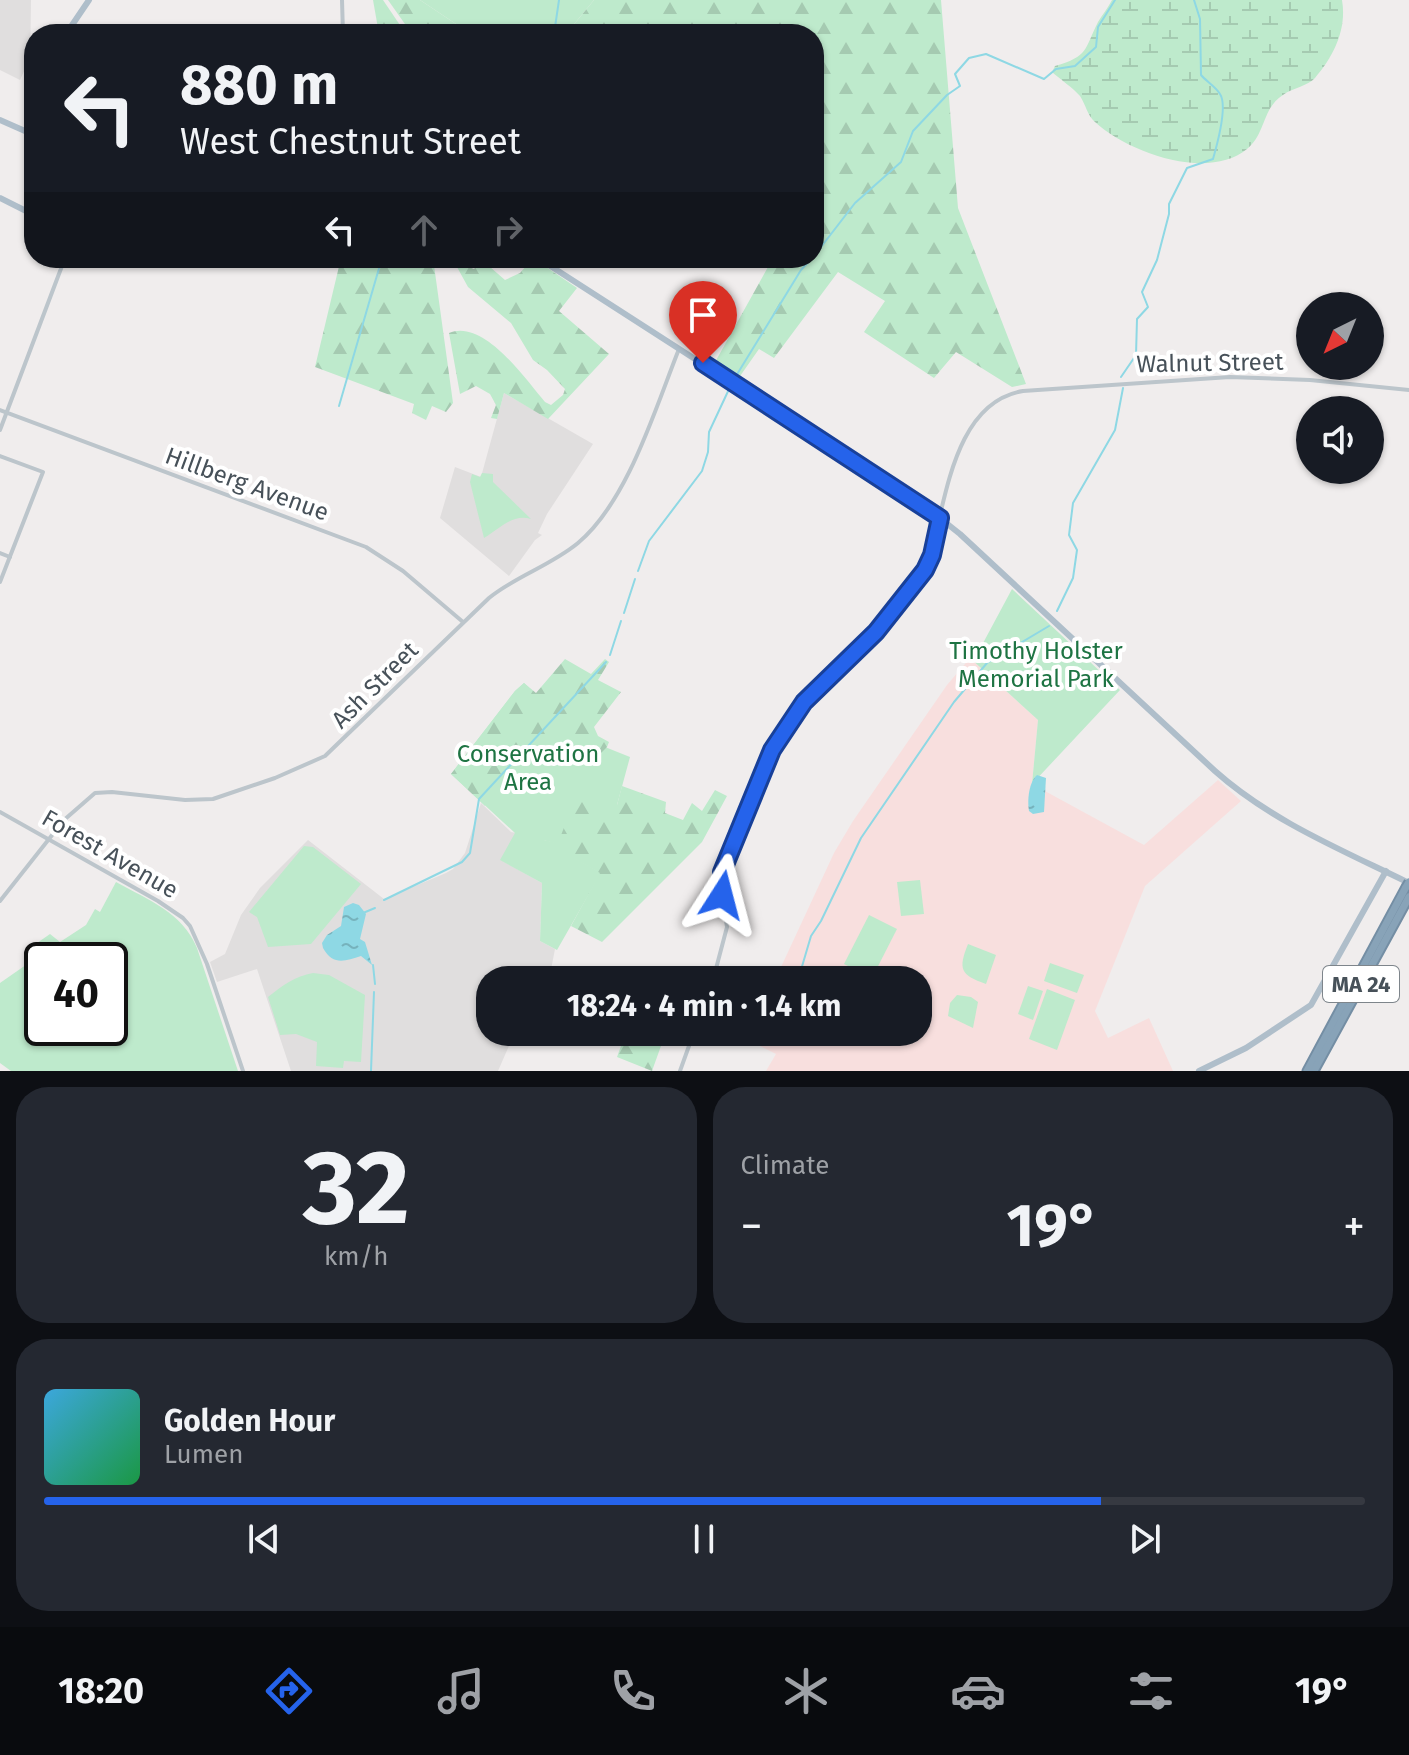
<!DOCTYPE html>
<meta charset="utf-8">
<style>
:root{--surface:#171b24;--page:#242831;--text:#f1f3f6;--muted:#9ea1a6;--line:#363941;--accent:#2563eb}
body{margin:0;font-family:"Fira Sans",sans-serif;background:var(--page);color:var(--text);height:100vh;display:flex;flex-direction:column;font-size:30px;white-space:nowrap}
*{box-sizing:border-box;margin:0}
p{font-size:26px;color:var(--muted)}
.icon{flex:none;width:44px;height:44px;fill:none;stroke:currentColor;stroke-width:2;stroke-linecap:round;stroke-linejoin:round}
.map{position:relative;height:1071px;overflow:hidden}
.panel{display:flex;flex-direction:column;gap:16px;padding:16px;background:#0d0f14;flex:1}
.panel>*{flex:none}
.hud{position:absolute;left:24px;top:24px;width:800px;height:244px;border-radius:32px;box-shadow:0 2px 6px #0004;background:#171b24;color:var(--text);overflow:hidden}
.needle{width:52px;rotate:223deg}
.buttons{position:absolute;left:1296px;top:292px;display:grid;gap:16px}
.buttons a{display:grid;place-items:center;width:88px;height:88px;border-radius:50%;background:var(--surface);box-shadow:0 2px 6px #0004;font-size:40px}
.speed{position:absolute;left:24px;top:942px;display:flex;gap:16px;font-size:40px;font-weight:700;text-align:center}
.speed>*{display:grid;place-content:center;width:104px;height:104px;border-radius:50%;background:var(--surface);box-shadow:0 2px 6px #0004;line-height:1}
.speed .limit{border:4px solid #111;border-radius:12px;background:#fff;color:#111}
.pin{position:absolute;display:grid;place-items:center;width:68px;height:68px;color:#fff;margin:-82px -34px;border-radius:50% 50% 50% 0;rotate:-45deg;box-shadow:0 0 8px #0007}
.pin .icon{rotate:45deg}
.me{position:absolute;width:88px;margin:-44px;rotate:9deg;stroke-linejoin:round;filter:drop-shadow(0 0 6px #0008)}
.turn{display:flex;align-items:center;gap:28px;height:168px;padding:0 24px;font-size:36px}
.turn .icon{width:104px;height:104px;stroke-width:2.5}
.turn b{display:block;font-size:56px;line-height:68px}
.lanes{display:flex;align-items:center;height:76px;padding:0 24px;background:#0003;justify-content:center;gap:40px;direction:ltr}
.lanes .off{opacity:.35}
.big{font-size:60px;font-weight:700;line-height:1.1}
.panel .card{flex:1;display:flex;flex-direction:column;justify-content:center;gap:12px;min-width:0;padding:0 28px;border-radius:32px;background:var(--page)}
.panel .dial{align-items:center;gap:0}
.dial b{font-size:104px;line-height:1}
.song{display:flex;align-items:center;gap:24px}
.cover{width:96px;height:96px;border-radius:12px;background:linear-gradient(135deg,hsl(200 70% 55%),hsl(140 70% 35%))}
.played{height:8px;border-radius:4px;background:linear-gradient(90deg,var(--accent) 80%,var(--line) 80%)}
.keys{display:flex;justify-content:space-around;direction:ltr}
.heat{display:flex;justify-content:space-between;align-items:center;font-size:44px;direction:ltr}
.panel .tiles{flex:1;display:grid;gap:16px;grid-template-columns:1fr 1fr}
.card:last-child{grid-column:span 2}
.trip{position:absolute;left:476px;top:966px;width:456px;height:80px;border-radius:32px;background:var(--surface);box-shadow:0 2px 6px #0004;font-weight:700;line-height:80px;text-align:center}
.menu{display:flex;height:128px;justify-content:space-around;align-items:center;background:#090b0e;color:var(--muted)}
.menu .icon{width:56px;height:56px}
.menu .active{color:var(--accent)}
.menu b{font-size:36px;color:var(--text)}
.map>svg:first-child{display:block}
.education{fill:#e0dede}
.medical{fill:#f8dfde}
.green{fill:#beeacc;fill-rule:evenodd}
.forest{fill:url(#forest-firs)}
.wetland{fill:url(#wetland-marsh)}
.water{fill:url(#water-ripples)}
.lines{fill:none;stroke-linecap:round;stroke-linejoin:round}
.stream{stroke:#8ed8e4;stroke-width:2}
.highway-casing{stroke:#748ea4;stroke-width:11}
.minor{stroke:#bcc5cb;stroke-width:4}
.major{stroke:#afbeca;stroke-width:6}
.highway{stroke:#88a3b8;stroke-width:7}
.highway-bridge-casing{stroke:#748ea4;stroke-width:11;stroke-linecap:butt}
.highway-bridge{stroke:#88a3b8;stroke-width:7}
.route-casing{stroke:#184099;stroke-width:20}
.route{stroke:#2563eb;stroke-width:14}
.labels{text-anchor:middle;dominant-baseline:central;stroke-width:8;stroke-linejoin:round;paint-order:stroke}
.shield{fill:#fff;stroke:#7e858b;stroke-width:2}
.shield-label{font-size:22px;font-weight:bold;fill:#475159}
.street-label{font-size:24px;fill:#475159;stroke:#fff}
.park-label{font-size:24px;fill:#1e7443;stroke:#fff}
</style>
<div class="map">
<svg width="1409" height="1071" viewBox="0 0 1409 1071">
<defs>
<pattern id="forest-firs" width="22" height="20" patternUnits="userSpaceOnUse" patternTransform="scale(2)"><rect width="22" height="20" fill="#beeacc"/><path d="M5 1l3.5 6h-7zM16 11l3.5 6h-7z" fill="#a5cab1"/></pattern>
<pattern id="wetland-marsh" width="20" height="14" patternUnits="userSpaceOnUse" patternTransform="scale(2)"><rect width="20" height="14" fill="#beeacc"/><path d="M1 5h8M5 5V1M11 12h8M15 12V8" fill="none" stroke="#a5cab1"/></pattern>
<pattern id="water-ripples" width="26" height="14" patternUnits="userSpaceOnUse" patternTransform="scale(2)"><rect width="26" height="14" fill="#8ed8e4"/><path d="M2 4q2-2 4 0t4 0M15 11q2-2 4 0t4 0" fill="none" stroke="#76b2bc"/></pattern>
</defs>
<rect width="100%" height="100%" fill="#f0eded"/>
<g class="education">
<polygon points="0,0 31,0 30,71 25,69 20,80 0,70"/>
<polygon points="504,393 593,444 547,514 538,533 542,535 535,540 509,576 440,518 455,467 481,477"/>
<polygon points="481,803 511,832 516,833 501,860 542,883 540,941 555,949 549,980 490,980 490,1032 515,1032 498,1071 291,1071 257,969 217,982 210,962 225,954 241,915 260,888 308,840 384,899 446,873 453,869 465,853"/>
</g>
<polygon class="medical" points="970,658 1038,720 1032,784 1144,845 1218,780 1241,801 1145,886 1095,1011 1108,1038 1149,1018 1173,1071 766,1071 776,1054 756,1044 759,1032 918,1032 918,980 775,980 834,853 853,821 947,685"/>
<g class="green">
<polygon points="420,0 594,0 566,34 471,34"/>
<path d="M482,473L493,474V482L531,519C513,513 499,529 484,538L470,482L472,474L480,477Z"/>
<polygon points="1012,589 1120,690 1032,784 1038,720 970,658 982,645"/>
<polygon points="524,683 585,739 630,757 617,805 558,844 543,840 601,873 557,950 540,941 542,883 500,860 515,833 451,774 515,691"/>
<polygon points="304,846 313,847 361,884 311,944 268,947 257,917 249,912"/>
<polygon points="920,880 924,914 901,916 897,882"/>
<path d="M116,882C148,900 182,912 197,948L238,1071H11L0,1063V983L33,960L27,950L50,934L60,942L86,925L95,909L100,912ZM42,960H110V1028H42Z"/>
<polygon points="869,915 897,929 872,978 844,964"/>
<path d="M968,944L996,955L986,984C960,975 958,969 968,944Z"/>
<polygon points="1050,963 1084,975 1077,993 1044,981"/>
<path d="M313,973L329,975L365,995L361,1062L344,1061L343,1068L316,1066L317,1042L296,1034L280,1035L268,997C282,986 295,976 313,973Z"/>
<polygon points="1028,986 1043,991 1033,1020 1018,1014"/>
<polygon points="1047,989 1075,1000 1057,1050 1029,1039"/>
<polygon points="957,995 971,997 978,1002 973,1028 948,1016 950,1003"/>
</g>
<g class="forest">
<polygon points="373,0 383,0 406,34 379,34"/>
<polygon points="388,0 420,0 471,34 412,34"/>
<polygon points="594,0 941,0 958,208 1026,384 1012,387 956,352 934,378 864,332 885,301 838,272 774,358 759,349 738,379 714,364 773,258 814,258 814,34 566,34"/>
<polygon points="341,258 433,258 453,403 446,412 432,406 426,420 412,413 414,404 315,367"/>
<path d="M452,258H463L464,265L474,269L482,260L505,280L520,273L533,258L577,288L559,311L609,354L548,419L504,393L497,419L491,418L496,405L490,394L476,386L460,394L449,333C484,318 526,380 545,402L551,405L563,395L565,389L547,370L533,360L511,323L468,287Z"/>
<polygon points="565,659 591,674 605,659 609,662 598,680 621,692 594,727 598,736 609,742 607,747 591,763 552,727 487,799 485,806 451,774 515,691 524,683 536,693"/>
<polygon points="622,786 666,802 665,813 683,820 692,803 702,811 715,790 727,796 702,842 602,942 571,926 600,873 539,839 558,843 577,794 617,805"/>
<polygon points="626,1032 666,1032 652,1071 617,1057"/>
</g>
<path class="wetland" d="M1112,0H1342C1347,29 1334,56 1315,78C1308,86 1292,88 1283,95C1262,108 1266,134 1247,149C1208,181 1129,153 1095,122C1087,115 1086,105 1080,96C1072,87 1061,80 1052,72L1055,66C1089,56 1084,50 1098,22C1102,15 1108,8 1112,0Z"/>
<g class="water">
<path d="M1037,775L1046,778L1044,812L1033,814L1029,811C1027,800 1029,782 1037,775Z"/>
<path d="M353,903L359,905L366,914L360,939L365,942L372,965L361,956C345,961 333,966 323,948L322,943L327,935L341,926L344,907Z"/>
</g>
<g class="lines">
<g class="stream">
<polyline points="554,34 559,0"/>
<polyline points="814,256 855,203 901,162 913,131 947,95 960,86 955,74 969,58 986,54 1044,79 1056,69 1075,66 1096,47 1098,27 1115,0"/>
<polyline points="736,376 801,270 812,258"/>
<path d="M1121,377L1136,355L1137,319L1148,307L1142,292L1157,260L1169,214V204L1187,168L1213,159C1217,145 1228,106 1220,94C1216,87 1206,81 1201,75L1200,19L1194,0"/>
<polyline points="339,406 382,258"/>
<polyline points="638,571 649,541 702,471 708,452 709,432 730,387"/>
<polyline points="1057,611 1073,578 1077,550 1069,535 1073,503 1115,430 1123,388"/>
<polyline points="624,613 635,579"/>
<polyline points="610,655 621,621"/>
<polyline points="384,900 462,862 470,853 479,799 606,662"/>
<polyline points="363,913 375,908"/>
<polyline points="373,965 375,984"/>
<polyline points="798,980 811,936 821,921 861,838 954,702 987,663 1049,626"/>
<polyline points="371,1071 374,992"/>
</g>
<g class="highway-casing">
<g id="highway">
<polyline points="1307,1071 1406,887"/>
<polyline points="1314,1071 1409,897"/>
</g>
</g>
<g class="minor">
<polyline points="342,0 343,34"/>
<polyline points="0,410 366,547 403,571 463,622"/>
<polyline points="0,430 65,258"/>
<polyline points="0,456 43,472 0,582"/>
<polyline points="0,553 10,557"/>
<polyline points="0,812 158,901 183,918 190,926 207,964 243,1071"/>
<path d="M0,901L64,820L95,793L112,792L185,800L213,799L275,778L325,756L489,598C516,576 550,566 578,543C628,501 655,409 679,349"/>
<path d="M713,980L727,927L721,888L722,872C729,853 739,835 746,816C760,774 778,731 808,698C847,655 902,615 929,562C936,548 937,530 940,515C951,468 967,400 1023,391L1230,377L1310,380L1409,390"/>
<polyline points="680,1071 694,1032"/>
</g>
<g class="major">
<polyline points="66,34 89,0"/>
<polyline points="0,120 34,135"/>
<polyline points="27,133 34,109"/>
<polyline points="0,198 34,215"/>
<path d="M538,258L931,511L960,534L1215,771C1271,821 1342,850 1409,883"/>
<polyline points="1199,1071 1246,1048 1311,1005 1386,871"/>
</g>
<use href="#highway" class="highway"/>
<g class="highway-bridge-casing">
<polyline id="highway-bridge" points="1406,887 1409,882"/>
</g>
<use href="#highway-bridge" class="highway-bridge"/>
</g>
<g class="lines">
<g class="route-casing">
<polyline id="route" points="703,363 940,518 932,555 925,570 876,632 804,702 772,750 722,872 722,895"/>
</g>
<use href="#route" class="route"/>
</g>
<g class="labels">
<rect class="shield" x="1323" y="966" width="76" height="36" rx="6"/>
<g class="shield-label">
<text x="1361" y="984">MA 24</text>
</g>
<g class="street-label">
<text transform="translate(1210 363) rotate(-1)">Walnut Street</text>
<text transform="translate(247 484) rotate(20)">Hillberg Avenue</text>
<text transform="translate(375 685) rotate(-45)">Ash Street</text>
<text transform="translate(110 854) rotate(30)">Forest Avenue</text>
</g>
<g class="park-label">
<text x="1036" y="651">Timothy Holster<tspan x="1036" dy="28">Memorial Park</tspan></text>
<text x="528" y="754">Conservation<tspan x="528" dy="28">Area</tspan></text>
</g>
</g>
</svg>
<div class="buttons">
<a><svg class="needle" viewBox="-14 -14 28 28"><path d="M0-13l5 13h-10z" fill="#e53935"/><path d="M0 13l5-13h-10z" fill="#9ea1a6"/></svg></a>
<a><svg class="icon" aria-label="sound" viewBox="0 0 24 24"><path d="M4 9h4l5-4v14l-5-4H4zM17 9q2 3 0 6"/></svg></a>
</div>
<div class="speed"><div class="limit">40</div></div>
<div class="pin" style="left:703px;top:363px;background:#d93025"><svg class="icon" aria-label="arrive" viewBox="0 0 24 24"><path d="M6 21V4h12l-3 4 3 4H6"/></svg></div>
<svg class="me" style="left:722px;top:895px" viewBox="-20 -20 40 40"><path d="M0-17L14 15 0 8-14 15z" fill="#2563eb" stroke="#fff" stroke-width="4"/></svg>
<div class="trip">18:24 · 4 min · 1.4 km</div>
<div class="hud">
<div class="turn"><svg class="icon" aria-label="left" viewBox="0 0 24 24"><path d="M17 20v-9H6M10 6l-5 5 5 5"/></svg><div><b>880 m</b>West Chestnut Street</div></div>
<div class="lanes"><svg class="icon" aria-label="left" viewBox="0 0 24 24"><path d="M17 20v-9H6M10 6l-5 5 5 5"/></svg><svg class="icon off" aria-label="ahead" viewBox="0 0 24 24"><path d="M12 20V5M6 11l6-6 6 6"/></svg><svg class="icon off" aria-label="right" viewBox="0 0 24 24"><path d="M7 20v-9h11M14 6l5 5-5 5"/></svg></div>
</div>
</div>
<section class="panel">
<div class="tiles">
<div class="card dial"><b>32</b><p>km/h</p></div>
<div class="card"><p>Climate</p>
<div class="heat"><a>−</a><b class="big">19°</b><a>+</a></div>
</div>
<div class="card">
<div class="song"><i class="cover"></i><div><b>Golden Hour</b><p>Lumen</p></div></div>
<div class="played"></div>
<div class="keys"><svg class="icon" aria-label="previous" viewBox="0 0 24 24"><path d="M18 5L8 12l10 7zM5 5v14"/></svg><svg class="icon" aria-label="pause" viewBox="0 0 24 24"><path d="M8 5v14M16 5v14"/></svg><svg class="icon" aria-label="next" viewBox="0 0 24 24"><path d="M6 5l10 7-10 7zM19 5v14"/></svg></div>
</div>
</div>
</section>
<nav class="menu">
<b>18:20</b>
<svg class="icon active" aria-label="directions" viewBox="0 0 24 24"><path d="M12 3l9 9-9 9-9-9zM9 14v-3h6M13 9l2 2-2 2"/></svg>
<svg class="icon" aria-label="music" viewBox="0 0 24 24"><path d="M9 18V5l10-2v13"/><circle cx="6" cy="18" r="3"/><circle cx="16" cy="16" r="3"/></svg>
<svg class="icon" aria-label="phone" viewBox="0 0 24 24"><path d="M5 4h4l2 5-3 2q2 4 5 5l2-3 5 2v4C11 20 4 13 5 4z"/></svg>
<svg class="icon" aria-label="climate" viewBox="0 0 24 24"><path d="M12 3v18M4 7l16 10M4 17L20 7"/></svg>
<svg class="icon" aria-label="car" viewBox="0 0 24 24"><path d="M5 17H2v-5l4-1 3-4h7l3 4 3 1v5h-3M9 17h6M6 11h13"/><circle cx="7" cy="17" r="2"/><circle cx="17" cy="17" r="2"/></svg>
<svg class="icon" aria-label="filters" viewBox="0 0 24 24"><path d="M4 7h16M4 17h16"/><circle cx="9" cy="7" r="2"/><circle cx="15" cy="17" r="2"/></svg>
<b>19°</b>
</nav>
